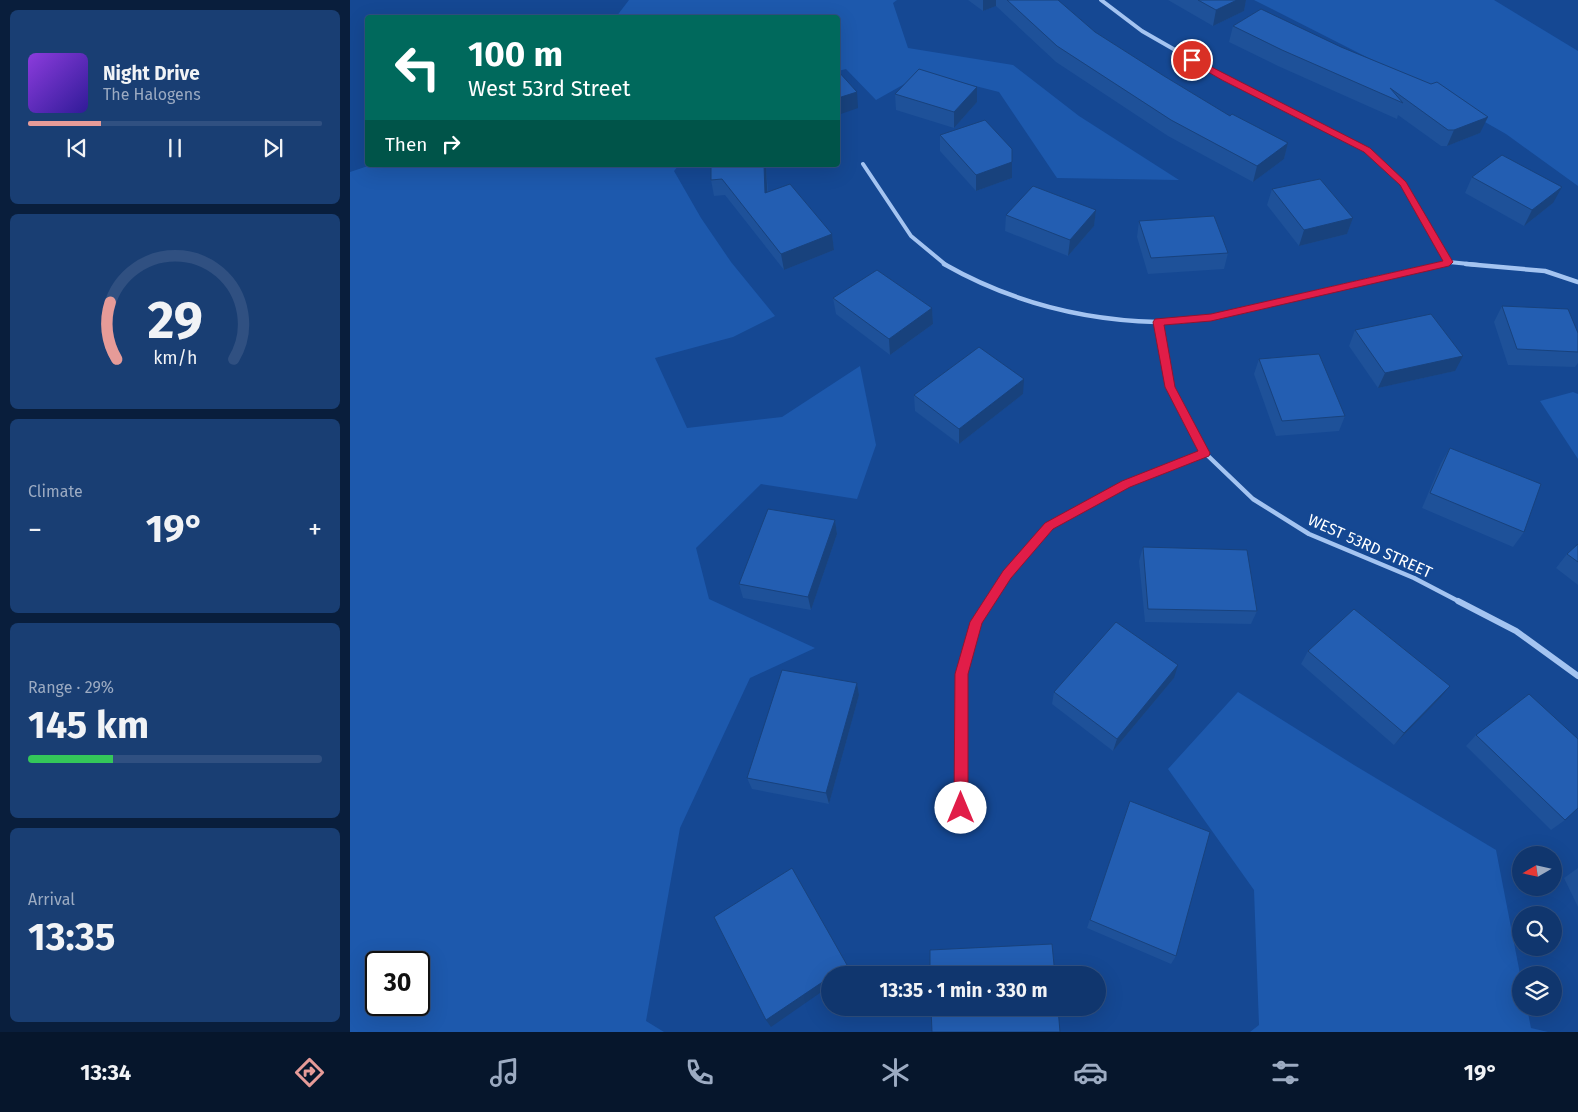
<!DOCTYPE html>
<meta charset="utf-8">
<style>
:root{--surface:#10366e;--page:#193e73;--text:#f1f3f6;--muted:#9cabc2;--line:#305081;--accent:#e69b98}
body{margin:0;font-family:"Fira Sans",sans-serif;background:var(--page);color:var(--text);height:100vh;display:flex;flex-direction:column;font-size:19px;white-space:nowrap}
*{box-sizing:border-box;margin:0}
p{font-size:16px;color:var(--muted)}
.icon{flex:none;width:28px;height:28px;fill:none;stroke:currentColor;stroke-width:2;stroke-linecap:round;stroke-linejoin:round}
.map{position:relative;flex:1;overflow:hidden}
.sheet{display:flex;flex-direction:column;gap:10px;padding:10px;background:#091e3c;width:350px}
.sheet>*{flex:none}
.top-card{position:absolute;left:15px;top:15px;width:475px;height:152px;border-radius:5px;box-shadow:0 5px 20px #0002,0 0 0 1px var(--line);background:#00695c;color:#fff;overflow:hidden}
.needle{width:32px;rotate:261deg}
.fabs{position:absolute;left:1162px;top:846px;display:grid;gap:10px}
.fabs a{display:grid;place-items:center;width:50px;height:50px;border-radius:50%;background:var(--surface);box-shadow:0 5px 20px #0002,0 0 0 1px var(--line);font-size:25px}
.speed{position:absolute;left:15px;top:951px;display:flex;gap:10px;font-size:25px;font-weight:700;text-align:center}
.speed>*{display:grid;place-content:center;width:65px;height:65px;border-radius:50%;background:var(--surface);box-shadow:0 5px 20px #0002,0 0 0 1px var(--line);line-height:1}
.speed .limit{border:2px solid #111;border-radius:8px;background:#fff;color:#111}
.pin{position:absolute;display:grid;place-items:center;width:42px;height:42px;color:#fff;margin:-21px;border:2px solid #fff;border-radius:50%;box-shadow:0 1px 5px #0007}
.me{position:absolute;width:55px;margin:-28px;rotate:0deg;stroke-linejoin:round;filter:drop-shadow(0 0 4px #0008)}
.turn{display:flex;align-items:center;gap:18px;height:105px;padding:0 20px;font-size:22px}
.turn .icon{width:65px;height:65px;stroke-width:2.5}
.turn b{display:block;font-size:35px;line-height:42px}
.then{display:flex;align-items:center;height:48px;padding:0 20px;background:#0003;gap:10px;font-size:19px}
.big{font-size:38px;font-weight:700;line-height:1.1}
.sheet .widget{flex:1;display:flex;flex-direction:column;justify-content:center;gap:8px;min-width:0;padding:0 18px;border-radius:8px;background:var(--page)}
.sheet .dial{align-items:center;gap:0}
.dial svg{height:130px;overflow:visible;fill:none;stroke:var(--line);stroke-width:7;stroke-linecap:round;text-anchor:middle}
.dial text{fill:var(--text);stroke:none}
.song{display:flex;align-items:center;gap:15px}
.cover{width:60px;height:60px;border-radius:8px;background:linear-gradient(135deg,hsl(270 70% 55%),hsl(250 70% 35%))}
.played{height:5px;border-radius:2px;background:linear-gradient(90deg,var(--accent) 25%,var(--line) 25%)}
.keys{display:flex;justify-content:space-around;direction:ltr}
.heat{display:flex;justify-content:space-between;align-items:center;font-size:28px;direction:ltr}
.charge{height:8px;border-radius:4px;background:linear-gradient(90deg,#34c759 29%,var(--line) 0)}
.trip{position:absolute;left:471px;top:966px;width:285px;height:50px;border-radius:25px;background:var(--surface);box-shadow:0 5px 20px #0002,0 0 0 1px var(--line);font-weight:700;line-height:50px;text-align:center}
.dock{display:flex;height:80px;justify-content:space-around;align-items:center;background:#06162c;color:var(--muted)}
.dock .icon{width:35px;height:35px}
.dock .on{color:var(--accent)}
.dock b{font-size:22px;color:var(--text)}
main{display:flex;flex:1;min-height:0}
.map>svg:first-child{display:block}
.green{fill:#1d59ad;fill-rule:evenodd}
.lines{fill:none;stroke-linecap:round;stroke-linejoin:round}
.street-far2{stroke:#a4c4f1;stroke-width:4}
.street-far1{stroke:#a4c4f1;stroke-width:4.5}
.street{stroke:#a4c4f1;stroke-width:6}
.wall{fill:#1e5199}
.shaded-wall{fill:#18427d}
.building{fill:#235eb2;stroke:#18427d}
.route{fill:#e11d48;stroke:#92132f}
.labels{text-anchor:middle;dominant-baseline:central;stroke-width:5;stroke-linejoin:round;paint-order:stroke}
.street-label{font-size:16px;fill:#fff;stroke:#154893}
</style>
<main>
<section class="sheet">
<div class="widget">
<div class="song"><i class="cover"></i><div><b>Night Drive</b><p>The Halogens</p></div></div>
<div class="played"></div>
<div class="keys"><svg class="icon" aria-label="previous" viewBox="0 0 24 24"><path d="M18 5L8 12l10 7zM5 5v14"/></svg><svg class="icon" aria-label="pause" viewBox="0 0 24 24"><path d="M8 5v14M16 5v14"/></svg><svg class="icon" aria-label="next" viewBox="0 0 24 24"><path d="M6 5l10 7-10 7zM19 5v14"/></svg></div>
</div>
<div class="widget dial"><svg viewBox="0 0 100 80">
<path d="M14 69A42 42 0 1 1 86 69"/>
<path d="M14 69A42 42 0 0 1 10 34" stroke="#e69b98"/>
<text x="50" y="56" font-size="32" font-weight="700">29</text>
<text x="50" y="72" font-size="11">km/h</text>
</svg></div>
<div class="widget"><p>Climate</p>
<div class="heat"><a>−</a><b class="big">19°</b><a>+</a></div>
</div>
<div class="widget"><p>Range · 29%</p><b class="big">145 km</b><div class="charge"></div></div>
<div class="widget"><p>Arrival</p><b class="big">13:35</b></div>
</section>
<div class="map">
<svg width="1228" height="1032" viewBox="0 0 1228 1032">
<rect width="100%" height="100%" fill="#154893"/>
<g class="green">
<polygon points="279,0 547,0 543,3 558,48 663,65 729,116 829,180 707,178 649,92 574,73 526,100 496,69 488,71 488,18 263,18 266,17"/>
<polygon points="904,0 1144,0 1228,51 1228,186 1156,134 1056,77"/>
<path d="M21,165H329L324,171L351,218L381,262L425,316L383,337L305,358L337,428L432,417L510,366L526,445L507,499L411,484L346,548L359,599L465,648L400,678L330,828L296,1021L314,1032H0V172ZM69,962V1005H26V962Z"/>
<polygon points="1223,392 1228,394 1228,459 1190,401"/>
<polygon points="888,692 1004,765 1146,850 1171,979 1171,1008 1177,1008 1181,1028 1198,1032 900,1032 909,1025 904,890 818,769"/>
</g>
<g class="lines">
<g class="street-far2">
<polyline points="751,0 792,31 874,78 1017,150 1053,183 1099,262"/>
<polyline points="513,164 561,236 596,265"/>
<polyline points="1087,265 1099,262 1129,265"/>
</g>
<g class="street-far1">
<path d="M594,264C659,301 732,320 807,322C847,323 887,311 926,302C981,289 1037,276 1092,264"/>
<polyline points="1116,264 1195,271 1228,282"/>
<polyline points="808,322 820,387 855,453 903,499 959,534 1064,578 1110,602"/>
<polyline points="639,602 657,575 699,526 776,484 855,453"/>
</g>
<g class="street">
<polyline points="1108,601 1166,631 1228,676"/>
<polyline points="611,808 611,674 626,621 640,601"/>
</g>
</g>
<g class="wall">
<polygon points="618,0 708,0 745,32 814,76 880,116 938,143 934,159 903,182 818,136 706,62 646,6 633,11"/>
<polygon points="818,0 896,0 894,11 863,26"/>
<polygon points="911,9 1130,133 1097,146 1091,146 1048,115 1047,119 928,66 879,42 883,26"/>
<polygon points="627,87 627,102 604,128 546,110 545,94"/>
<polygon points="590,135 662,178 626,191 590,151"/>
<polygon points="416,165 418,192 482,234 484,250 434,270 375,195 364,196 361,180"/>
<polygon points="1122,177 1203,203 1174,226 1115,193"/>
<polygon points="922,189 1003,218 997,234 949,246 917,205"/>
<polygon points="746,210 744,226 718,256 655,231 656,215"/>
<polygon points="789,221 878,253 874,269 798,274 787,237"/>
<polygon points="483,298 582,308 583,324 540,355 486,314"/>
<polygon points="1152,306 1228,352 1228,363 1225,367 1158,365 1144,322"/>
<polygon points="1005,330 1105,371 1028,388 999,346"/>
<polygon points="909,359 995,416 989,431 926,436 904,374"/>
<polygon points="673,394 609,444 565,411 564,395"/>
<polygon points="1100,448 1174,532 1163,547 1072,508 1091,463"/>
<polygon points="485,520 487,534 461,610 393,598 389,584"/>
<polygon points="1228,544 1228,585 1206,568 1217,554"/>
<polygon points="793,547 907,611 901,624 795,622 789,561"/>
<polygon points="958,651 1090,698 1044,745 951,664"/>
<polygon points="824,678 763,751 702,704 704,692"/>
<polygon points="507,683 509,695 479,804 402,789 397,778"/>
<polygon points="1126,735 1215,820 1201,830 1116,746"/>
<polygon points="780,801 826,956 821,964 737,928"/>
<polygon points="1228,868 1228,907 1214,878"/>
</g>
<g class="shaded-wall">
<polygon points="633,0 646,0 646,6 633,11"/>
<polygon points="887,0 896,0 894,11 863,26 866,10"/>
<polygon points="627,87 627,102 604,128 604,112"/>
<polygon points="507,92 508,108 488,115 488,98"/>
<polygon points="1138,117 1130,133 1097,146 1104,130"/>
<polygon points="938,143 934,159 903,182 907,166"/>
<polygon points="662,162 662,178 626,191 626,175"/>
<polygon points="414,165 416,165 418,209 415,193"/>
<polygon points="1212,187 1203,203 1174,226 1182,210"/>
<polygon points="746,210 744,226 718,256 720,240"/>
<polygon points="1003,218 997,234 949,246 954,230"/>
<polygon points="482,234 484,250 434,270 431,254"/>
<polygon points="582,308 583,324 540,355 539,339"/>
<polygon points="1113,356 1105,371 1028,388 1035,373"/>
<polygon points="674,379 673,394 609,444 609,429"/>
<polygon points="485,520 487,534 461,610 458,597"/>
<polygon points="828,665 824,678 763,751 767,739"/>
<polygon points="507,683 509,695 479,804 476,793"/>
<polygon points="1100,686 1090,698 1044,745 1054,733"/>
<polygon points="497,965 500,973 497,975 482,975"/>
<polygon points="480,977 480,986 421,1027 416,1020"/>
</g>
<g class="building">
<polygon points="657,0 708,0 745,32 814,76 880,116 882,114 938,143 907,166 821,120 707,46"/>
<polygon points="848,0 887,0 866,10"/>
<polygon points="911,9 991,47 1081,84 1087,82 1138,117 1104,130 1098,130 1040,88 1053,103 932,50 883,26"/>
<polygon points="569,69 627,87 604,112 545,94"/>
<polygon points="488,71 507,92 488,98"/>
<polygon points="635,120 662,149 662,162 626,175 590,135"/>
<polygon points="1152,155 1212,187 1182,210 1122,177"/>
<polygon points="361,165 414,165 415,193 440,184 482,234 431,254 372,179 361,180"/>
<polygon points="970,179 1003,218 954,230 922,189"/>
<polygon points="683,186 746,210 720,240 656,215"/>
<polygon points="864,216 878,253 801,258 789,221"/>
<polygon points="527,270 582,308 539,339 483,298"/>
<polygon points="1152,306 1218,309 1228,333 1228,352 1167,349"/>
<polygon points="1081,314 1113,356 1035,373 1005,330"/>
<polygon points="629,347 674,379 609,429 564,395"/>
<polygon points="969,354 995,416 932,421 909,359"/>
<polygon points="1100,448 1191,484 1174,532 1080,493"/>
<polygon points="418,509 485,520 458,597 389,584"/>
<polygon points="1228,544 1228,562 1217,554"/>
<polygon points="793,547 897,550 907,611 798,609"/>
<polygon points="1004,609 1100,686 1054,733 958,651"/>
<polygon points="766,622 828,665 767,739 704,692"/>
<polygon points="432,670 507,683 476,793 397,778"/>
<polygon points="1179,694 1228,739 1228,808 1215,820 1126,735"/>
<polygon points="780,801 860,832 826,956 740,920"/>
<polygon points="442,868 497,965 482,975 480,975 480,977 416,1020 364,917"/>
<polygon points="702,944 705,975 580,975 580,950"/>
<polygon points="581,1008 708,1008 710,1032 582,1032"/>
</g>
<polygon class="route" points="842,57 1020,148 1056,182 1103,262 1099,266 861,321 814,325 825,387 860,453 859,456 780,487 703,529 661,578 632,623 618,674 618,808 616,813 611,815 606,813 604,808 605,674 620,622 653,571 695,523 772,481 848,451 815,387 803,322 805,319 861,314 1093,261 1050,185 1014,152 872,80 839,61 838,60"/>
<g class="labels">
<g class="street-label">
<text transform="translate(1020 546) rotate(24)">WEST 53RD STREET</text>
</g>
</g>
</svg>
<div class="fabs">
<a><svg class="needle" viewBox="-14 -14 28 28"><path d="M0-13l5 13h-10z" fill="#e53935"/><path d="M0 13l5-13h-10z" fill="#9cabc2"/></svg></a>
<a><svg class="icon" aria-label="search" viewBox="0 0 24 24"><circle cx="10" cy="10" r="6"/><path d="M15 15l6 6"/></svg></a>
<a><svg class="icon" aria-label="layers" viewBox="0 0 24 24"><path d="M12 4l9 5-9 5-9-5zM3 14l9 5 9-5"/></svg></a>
</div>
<div class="speed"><div class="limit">30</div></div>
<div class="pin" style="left:842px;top:60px;background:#d93025"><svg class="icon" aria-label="arrive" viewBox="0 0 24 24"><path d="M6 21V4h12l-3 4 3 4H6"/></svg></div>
<svg class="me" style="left:611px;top:808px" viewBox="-20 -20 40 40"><circle r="19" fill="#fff"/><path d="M0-13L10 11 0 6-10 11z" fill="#e11d48"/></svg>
<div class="trip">13:35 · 1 min · 330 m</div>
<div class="top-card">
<div class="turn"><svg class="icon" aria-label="left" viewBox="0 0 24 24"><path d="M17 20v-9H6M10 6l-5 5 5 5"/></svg><div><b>100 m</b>West 53rd Street</div></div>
<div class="then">Then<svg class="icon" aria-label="right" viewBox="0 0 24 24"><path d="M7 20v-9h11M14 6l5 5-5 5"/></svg></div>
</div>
</div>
</main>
<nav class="dock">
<b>13:34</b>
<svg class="icon on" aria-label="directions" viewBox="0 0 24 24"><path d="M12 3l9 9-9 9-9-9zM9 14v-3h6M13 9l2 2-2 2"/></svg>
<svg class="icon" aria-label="music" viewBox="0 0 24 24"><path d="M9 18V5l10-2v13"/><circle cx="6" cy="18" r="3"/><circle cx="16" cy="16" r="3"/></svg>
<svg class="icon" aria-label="phone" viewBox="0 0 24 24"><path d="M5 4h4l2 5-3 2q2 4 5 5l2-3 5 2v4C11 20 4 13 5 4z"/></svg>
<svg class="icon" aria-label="climate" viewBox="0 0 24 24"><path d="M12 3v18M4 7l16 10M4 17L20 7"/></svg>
<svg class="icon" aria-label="car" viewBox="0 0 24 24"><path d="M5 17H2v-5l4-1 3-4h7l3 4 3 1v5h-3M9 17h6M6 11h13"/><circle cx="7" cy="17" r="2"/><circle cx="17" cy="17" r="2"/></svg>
<svg class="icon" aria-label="filters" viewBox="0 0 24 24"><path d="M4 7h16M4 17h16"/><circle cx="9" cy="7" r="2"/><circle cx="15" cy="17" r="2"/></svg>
<b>19°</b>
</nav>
